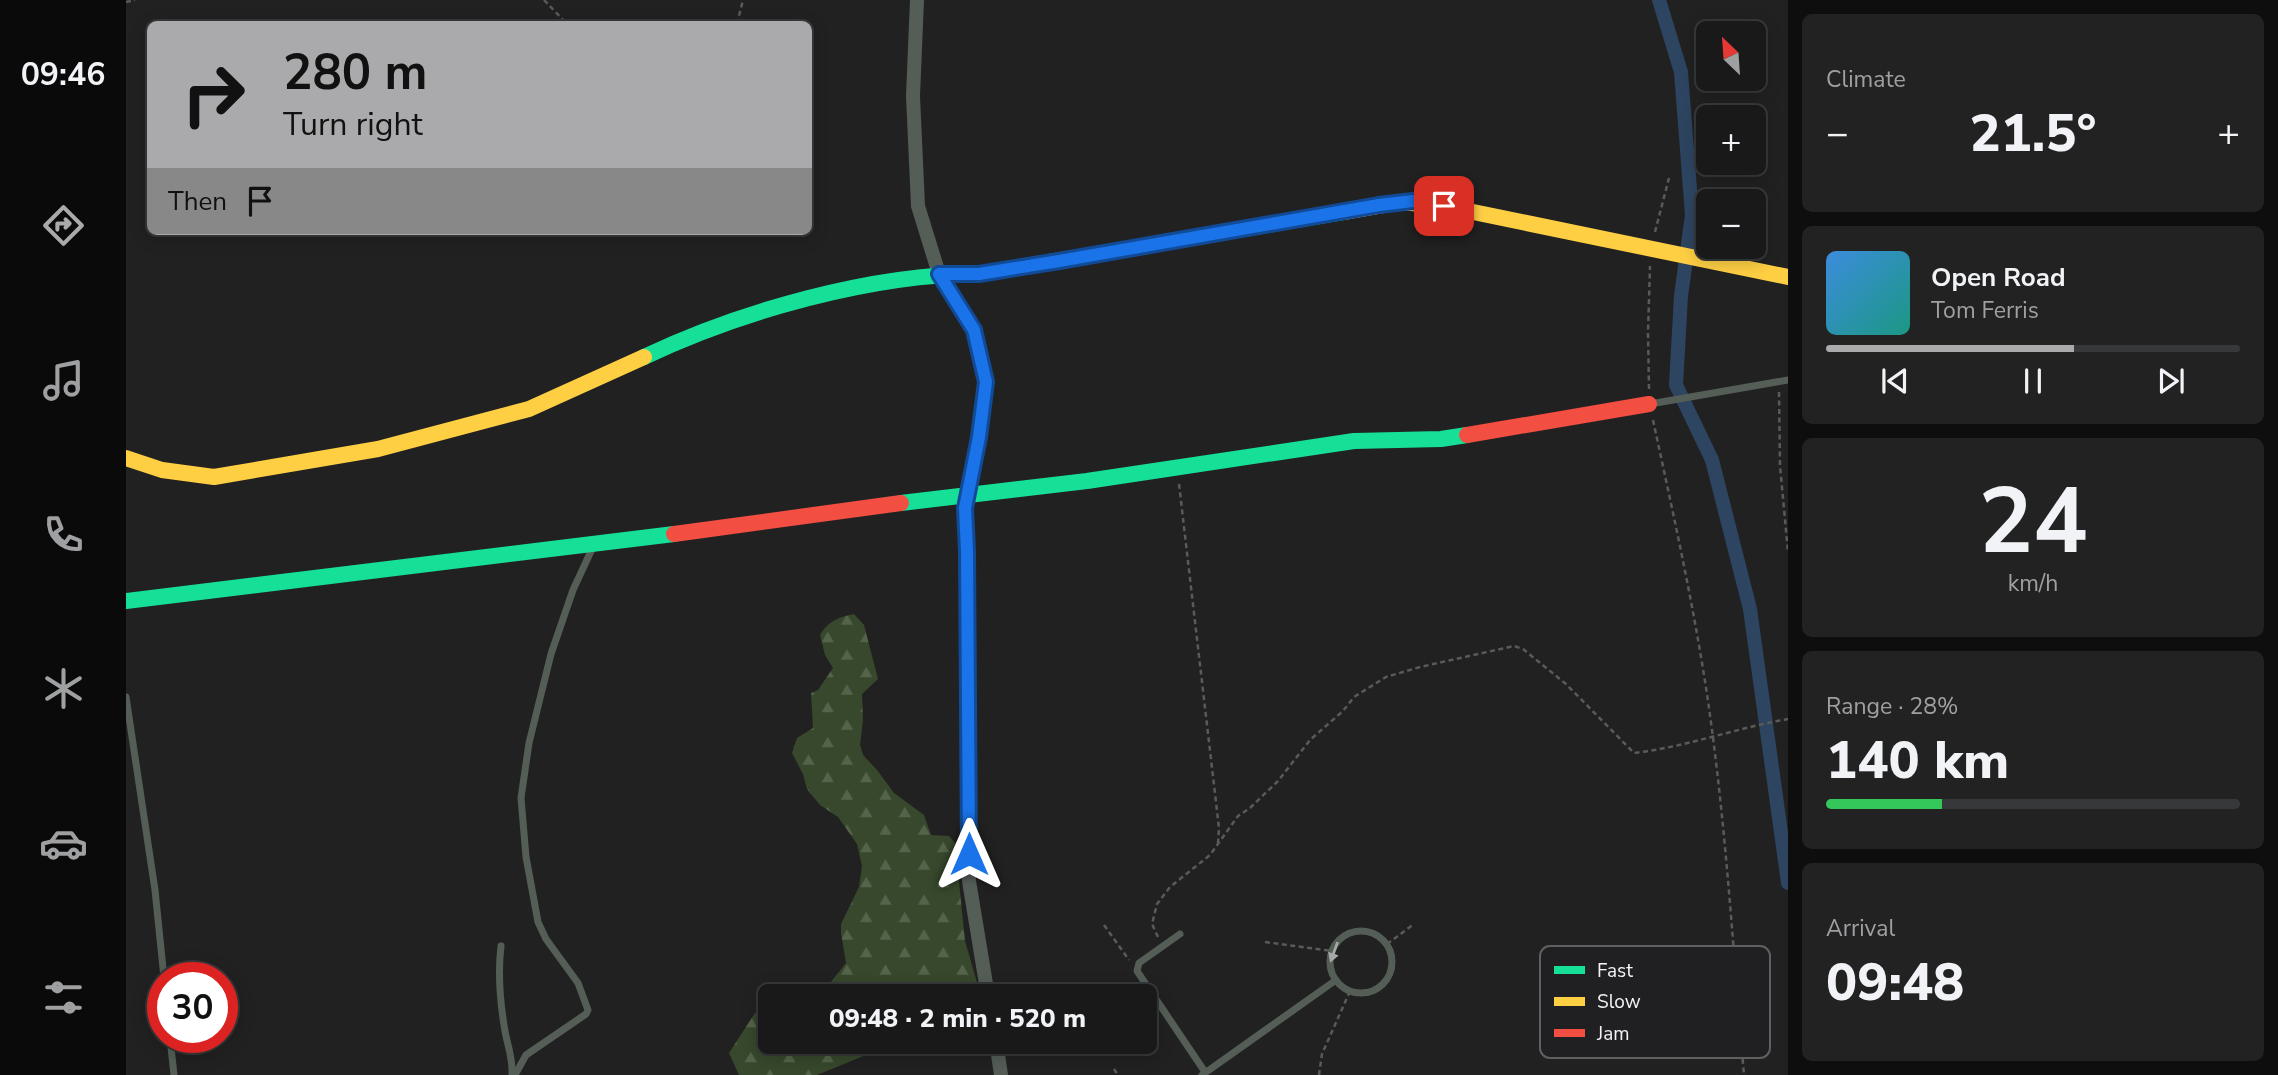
<!DOCTYPE html>
<meta charset="utf-8">
<style>
:root{--surface:#19191a;--page:#222223;--text:#f1f3f6;--muted:#9fa0a2;--line:#373839;--accent:#aaaaac}
body{margin:0;font-family:"Nunito Sans",sans-serif;background:var(--page);color:var(--text);height:100vh;display:flex;flex-direction:column;font-size:26px;white-space:nowrap}
*{box-sizing:border-box;margin:0}
p{font-size:23px;color:var(--muted)}
.icon{flex:none;width:38px;height:38px;fill:none;stroke:currentColor;stroke-width:2;stroke-linecap:round;stroke-linejoin:round}
.map{position:relative;flex:1;overflow:hidden}
.details{display:flex;flex-direction:column;gap:14px;padding:14px;background:#0e0e0e;width:490px}
.details>*{flex:none}
.banner{position:absolute;left:21px;top:21px;width:665px;height:214px;border-radius:10px;box-shadow:0 4px 18px #0003,0 0 0 2px var(--line);background:#aaaaac;color:#111;overflow:hidden}
.needle{width:46px;rotate:335deg}
.fabs{position:absolute;left:1570px;top:21px;display:grid;gap:14px}
.fabs a{display:grid;place-items:center;width:70px;height:70px;border-radius:10px;background:var(--surface);box-shadow:0 4px 18px #0003,0 0 0 2px var(--line);font-size:35px}
.speed{position:absolute;left:21px;top:962px;display:flex;gap:14px;font-size:35px;font-weight:700;text-align:center}
.speed>*{display:grid;place-content:center;width:91px;height:91px;border-radius:50%;background:var(--surface);box-shadow:0 4px 18px #0003,0 0 0 2px var(--line);line-height:1}
.speed .limit{border:10px solid #d22;background:#fff;color:#111}
.pin{position:absolute;display:grid;place-items:center;width:60px;height:60px;color:#fff;margin:-30px;border-radius:14px;box-shadow:0 4px 10px #0006}
.me{position:absolute;width:77px;margin:-38px;rotate:0deg;stroke-linejoin:round;filter:drop-shadow(0 0 5px #0008)}
.turn{display:flex;align-items:center;gap:24px;height:147px;padding:0 21px;font-size:32px}
.turn .icon{width:91px;height:91px;stroke-width:2.5}
.turn b{display:block;font-size:49px;line-height:60px}
.then{display:flex;align-items:center;height:66px;padding:0 21px;background:#0003;gap:14px;font-size:26px}
.big{font-size:52px;font-weight:800;line-height:1.1}
.details .tile{flex:1;display:flex;flex-direction:column;justify-content:center;gap:10px;min-width:0;padding:0 24px;border-radius:10px;background:var(--page)}
.details .dial{align-items:center;gap:0}
.dial b{font-size:91px;line-height:1}
.song{display:flex;align-items:center;gap:21px}
.cover{width:84px;height:84px;border-radius:10px;background:linear-gradient(135deg,hsl(210 70% 55%),hsl(170 70% 35%))}
.played{height:7px;border-radius:4px;background:linear-gradient(90deg,var(--accent) 60%,var(--line) 60%)}
.keys{display:flex;justify-content:space-around;direction:ltr}
.heat{display:flex;justify-content:space-between;align-items:center;font-size:38px;direction:ltr}
.charge{height:10px;border-radius:5px;background:linear-gradient(90deg,#34c759 28%,var(--line) 0)}
.trip{position:absolute;left:632px;top:984px;width:399px;height:70px;border-radius:10px;background:var(--surface);box-shadow:0 4px 18px #0003,0 0 0 2px var(--line);font-weight:800;line-height:70px;text-align:center}
main{display:flex;flex:1;min-height:0}
.tabs{display:flex;flex-direction:column;width:126px;justify-content:space-around;align-items:center;background:#0a0a0a;color:var(--muted)}
.tabs .icon{width:49px;height:49px}
.tabs .current{color:var(--accent)}
.tabs b{font-size:32px;color:var(--text)}
.map>svg:first-child{display:block}
.forest{fill:url(#forest-firs)}
.lines{fill:none;stroke-linecap:round;stroke-linejoin:round}
.canal{stroke:#2d4561;stroke-width:14}
.path{stroke:#575c58;stroke-width:2.5;stroke-dasharray:5 3.5;stroke-linecap:butt}
.lane{stroke:#545e57;stroke-width:7}
.street{stroke:#545e57;stroke-width:14}
.fast{stroke:#16e098;stroke-width:16}
.slow{stroke:#ffcf43;stroke-width:16}
.jam{stroke:#f24e42;stroke-width:16}
.oneway{fill:#a4a9a6}
.route-casing{stroke:#114b97;stroke-width:18}
.route{stroke:#1a73e8;stroke-width:12}
.key{fill:#202023;stroke:#606062;stroke-width:2}
.key-label{font-size:19px;fill:#f4f4f6}
</style>
<main>
<nav class="tabs">
<b>09:46</b>
<svg class="icon current" aria-label="directions" viewBox="0 0 24 24"><path d="M12 3l9 9-9 9-9-9zM9 14v-3h6M13 9l2 2-2 2"/></svg>
<svg class="icon" aria-label="music" viewBox="0 0 24 24"><path d="M9 18V5l10-2v13"/><circle cx="6" cy="18" r="3"/><circle cx="16" cy="16" r="3"/></svg>
<svg class="icon" aria-label="phone" viewBox="0 0 24 24"><path d="M5 4h4l2 5-3 2q2 4 5 5l2-3 5 2v4C11 20 4 13 5 4z"/></svg>
<svg class="icon" aria-label="climate" viewBox="0 0 24 24"><path d="M12 3v18M4 7l16 10M4 17L20 7"/></svg>
<svg class="icon" aria-label="car" viewBox="0 0 24 24"><path d="M5 17H2v-5l4-1 3-4h7l3 4 3 1v5h-3M9 17h6M6 11h13"/><circle cx="7" cy="17" r="2"/><circle cx="17" cy="17" r="2"/></svg>
<svg class="icon" aria-label="filters" viewBox="0 0 24 24"><path d="M4 7h16M4 17h16"/><circle cx="9" cy="7" r="2"/><circle cx="15" cy="17" r="2"/></svg>
</nav>
<div class="map">
<svg width="1662" height="1075" viewBox="0 0 1662 1075">
<defs>
<pattern id="forest-firs" width="22" height="20" patternUnits="userSpaceOnUse" patternTransform="scale(1.75)"><rect width="22" height="20" fill="#37482c"/><path d="M5 1l3.5 6h-7zM16 11l3.5 6h-7z" fill="#55634b"/></pattern>
</defs>
<rect width="100%" height="100%" fill="#212122"/>
<g class="forest">
<path d="M728,614L738,625L752,679L736,694L737,720L734,745L737,755L751,770L768,793L798,815L805,835L823,836L829,843L839,941L855,996H670L701,987L720,963L715,933V924L733,887L736,866L731,844L712,817L694,805L681,789L677,774L666,753L671,738L687,728L685,693L692,690L707,668L699,655L694,635C702,621 713,617 728,614Z"/>
<polygon points="644,1004 644,1041 793,1041 769,1043 691,1075 613,1075 603,1053 629,1013"/>
</g>
<g class="lines">
<polyline class="canal" points="1533,0 1555,72 1566,215 1555,296 1550,385 1586,460 1624,609 1662,883"/>
<g class="path">
<polyline points="418,0 441,24"/>
<polyline points="0,2 9,0"/>
<polyline points="611,24 617,0"/>
<polyline points="1529,232 1543,178"/>
<polyline points="1523,389 1522,333 1524,266"/>
<polyline points="1653,392 1654,466 1662,552"/>
<path d="M1527,420C1547,513 1568,606 1582,701C1600,825 1607,950 1618,1075"/>
<polyline points="1053,484 1093,828 1092,843"/>
<polyline points="978,925 1003,960"/>
<path d="M1032,937L1026,924L1031,904L1044,887L1084,855L1112,816L1124,808L1152,781L1184,740L1217,711L1228,697L1260,677L1294,667L1388,646L1397,649L1440,684L1508,753C1560,747 1610,728 1662,719"/>
<polyline points="1139,942 1206,951"/>
<polyline points="1261,944 1288,924"/>
<polyline points="988,1069 992,1075"/>
<polyline points="1193,1075 1196,1054 1224,991"/>
</g>
<g class="lane">
<polyline points="1524,404 1662,380"/>
<polyline points="0,697 29,890 38,978"/>
<circle cx="1235" cy="962" r="31"/>
<polyline points="1054,934 1013,963 1011,971 1079,1072"/>
<path d="M375,946C372,971 374,1000 378,1025C380,1042 387,1056 386,1074"/>
<polyline points="44,1038 48,1075"/>
<polyline points="389,1075 400,1055 460,1014 462,1010 452,983 420,939 412,922 400,857 395,798 403,743 425,654 447,590 466,549"/>
<polyline points="1076,1075 1210,980"/>
</g>
<g class="street">
<polyline points="791,0 787,96 792,206 813,274 848,330 860,382 853,437 839,508 841,551 843,881 862,996"/>
<polyline points="870,1041 875,1075"/>
</g>
<g class="fast">
<path d="M518,357C615,311 746,274 853,274L1217,212"/>
<polyline points="775,503 961,481 1228,441 1315,439 1341,435"/>
<polyline points="0,601 548,534"/>
</g>
<g class="slow">
<polyline points="1217,212 1274,202 1318,206 1662,277"/>
<polyline points="0,458 36,470 88,477 252,449 403,409 518,357"/>
</g>
<g class="jam">
<polyline points="1341,435 1523,404"/>
<polyline points="548,534 775,503"/>
</g>
</g>
<defs><path id="oneway-solid" d="M-6-.8H1V-3.2L6.5 0L1 3.2V.8H-6Z" transform="scale(1.75)"/></defs>
<use class="oneway" href="#oneway-solid" transform="translate(1208 952) rotate(110)"/>
<g class="lines">
<g class="route-casing">
<polyline id="route" points="843,854 841,551 839,508 853,437 860,382 848,330 813,274 853,274 933,261 1253,205 1287,201 1318,206"/>
</g>
<use href="#route" class="route"/>
</g>
<rect x="1414" y="946" width="230" height="112" rx="10" class="key"/>
<rect x="1428" y="966" width="31" height="8" fill="#16e098"/>
<rect x="1428" y="997" width="31" height="9" fill="#ffcf43"/>
<rect x="1428" y="1029" width="31" height="8" fill="#f24e42"/>
<g class="key-label">
<text x="1471" y="977">Fast</text>
<text x="1471" y="1008">Slow</text>
<text x="1471" y="1040">Jam</text>
</g>
</svg>
<div class="fabs">
<a><svg class="needle" viewBox="-14 -14 28 28"><path d="M0-13l5 13h-10z" fill="#e53935"/><path d="M0 13l5-13h-10z" fill="#9fa0a2"/></svg></a>
<a>+</a>
<a>−</a>
</div>
<div class="speed"><div class="limit">30</div></div>
<div class="pin" style="left:1318px;top:206px;background:#d93025"><svg class="icon" aria-label="arrive" viewBox="0 0 24 24"><path d="M6 21V4h12l-3 4 3 4H6"/></svg></div>
<svg class="me" style="left:843px;top:854px" viewBox="-20 -20 40 40"><path d="M0-17L14 15 0 8-14 15z" fill="#1a73e8" stroke="#fff" stroke-width="4"/></svg>
<div class="trip">09:48 · 2 min · 520 m</div>
<div class="banner">
<div class="turn"><svg class="icon" aria-label="right" viewBox="0 0 24 24"><path d="M7 20v-9h11M14 6l5 5-5 5"/></svg><div><b>280 m</b>Turn right</div></div>
<div class="then">Then<svg class="icon" aria-label="arrive" viewBox="0 0 24 24"><path d="M6 21V4h12l-3 4 3 4H6"/></svg></div>
</div>
</div>
<section class="details">
<div class="tile"><p>Climate</p>
<div class="heat"><a>−</a><b class="big">21.5°</b><a>+</a></div>
</div>
<div class="tile">
<div class="song"><i class="cover"></i><div><b>Open Road</b><p>Tom Ferris</p></div></div>
<div class="played"></div>
<div class="keys"><svg class="icon" aria-label="previous" viewBox="0 0 24 24"><path d="M18 5L8 12l10 7zM5 5v14"/></svg><svg class="icon" aria-label="pause" viewBox="0 0 24 24"><path d="M8 5v14M16 5v14"/></svg><svg class="icon" aria-label="next" viewBox="0 0 24 24"><path d="M6 5l10 7-10 7zM19 5v14"/></svg></div>
</div>
<div class="tile dial"><b>24</b><p>km/h</p></div>
<div class="tile"><p>Range · 28%</p><b class="big">140 km</b><div class="charge"></div></div>
<div class="tile"><p>Arrival</p><b class="big">09:48</b></div>
</section>
</main>
